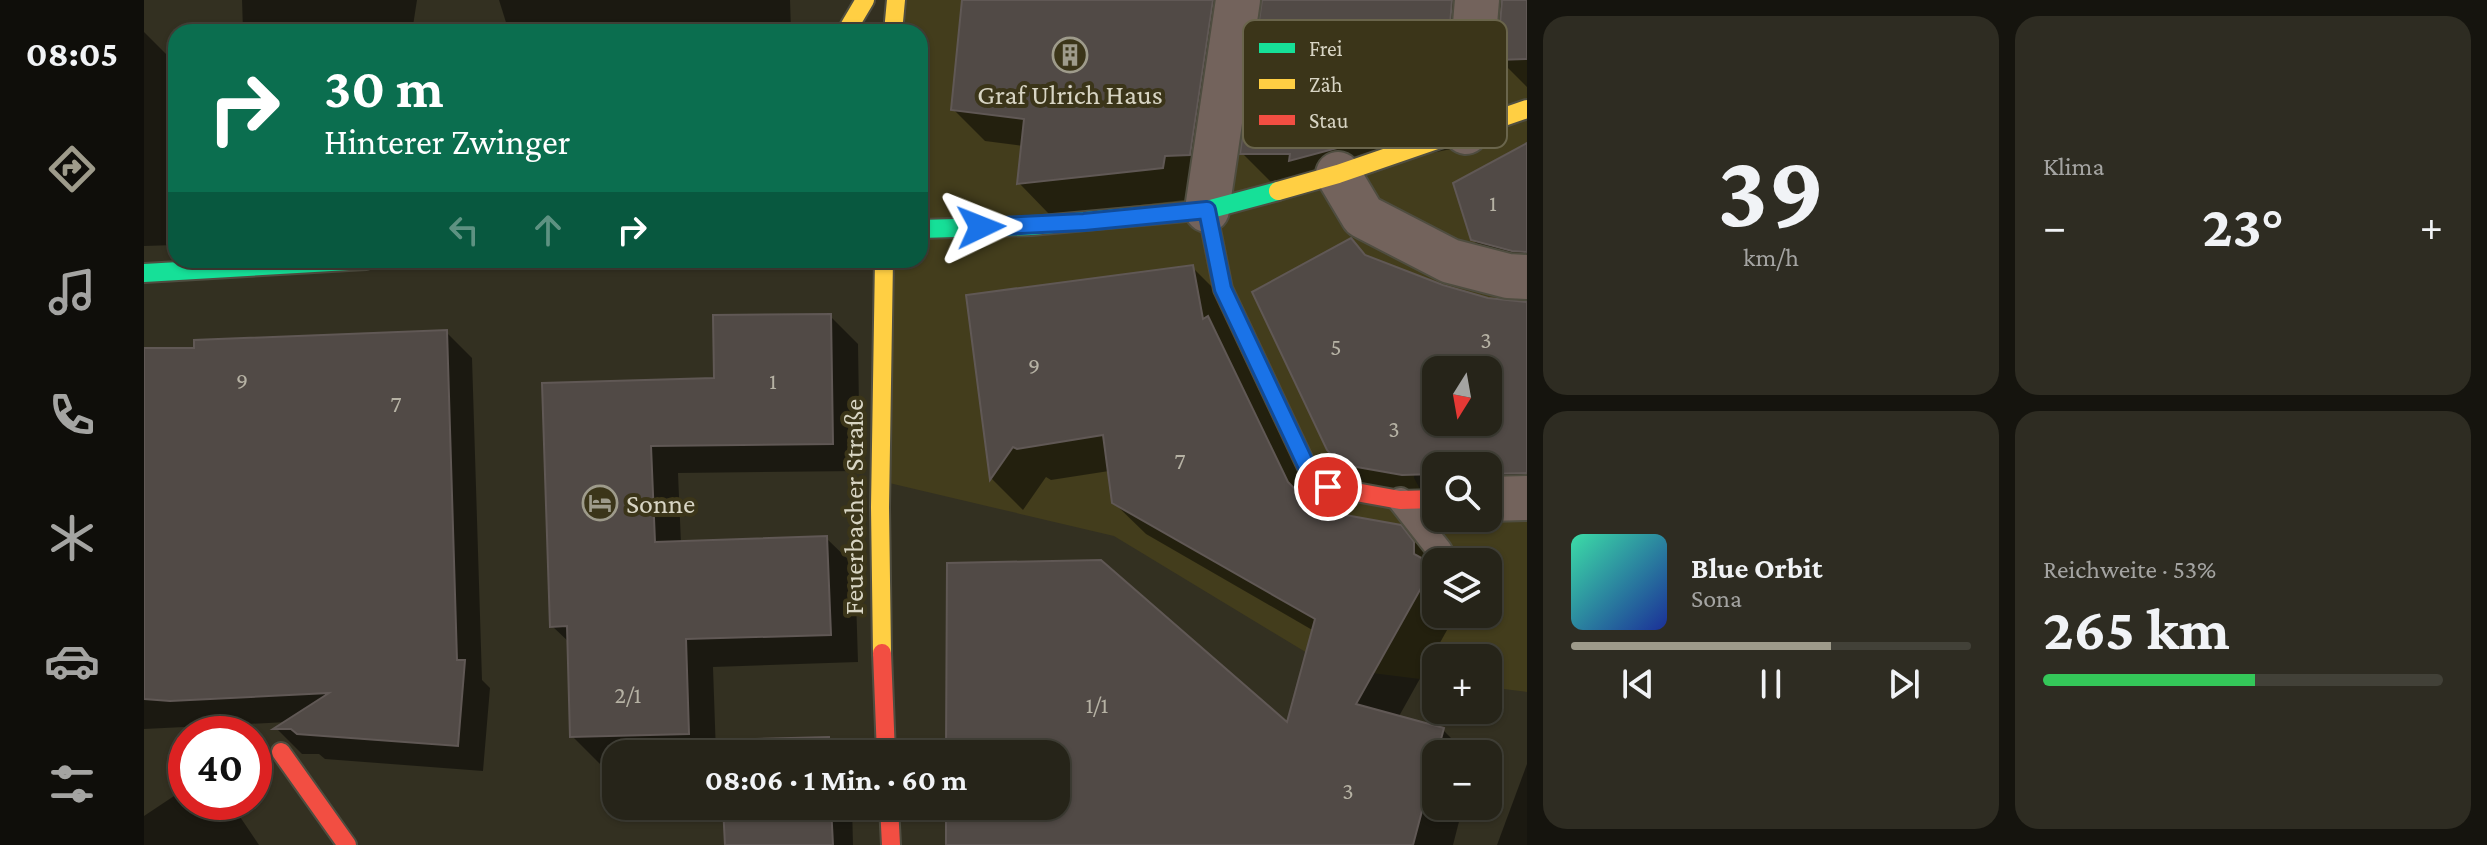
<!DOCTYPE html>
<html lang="de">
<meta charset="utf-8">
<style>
:root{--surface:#262419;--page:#2e2c22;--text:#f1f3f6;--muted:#a4a4a2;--line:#424138;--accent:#9e9b8b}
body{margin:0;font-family:"Crimson Pro",serif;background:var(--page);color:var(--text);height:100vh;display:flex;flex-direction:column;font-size:30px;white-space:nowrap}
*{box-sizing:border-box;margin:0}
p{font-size:26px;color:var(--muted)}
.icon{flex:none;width:44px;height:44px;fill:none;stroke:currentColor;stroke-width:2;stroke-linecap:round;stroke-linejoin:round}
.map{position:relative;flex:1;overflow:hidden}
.panel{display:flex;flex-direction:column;gap:16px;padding:16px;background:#15140e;width:960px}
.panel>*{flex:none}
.guide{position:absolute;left:24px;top:24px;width:760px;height:244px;border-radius:24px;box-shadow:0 2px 6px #0004,0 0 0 2px var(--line);background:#0b6e4f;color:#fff;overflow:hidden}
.needle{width:52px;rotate:191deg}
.fabs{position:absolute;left:1278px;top:356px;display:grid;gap:16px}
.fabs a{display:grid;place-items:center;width:80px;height:80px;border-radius:16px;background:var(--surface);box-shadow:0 2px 6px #0004,0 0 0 2px var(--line);font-size:40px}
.speed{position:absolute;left:24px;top:716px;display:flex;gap:16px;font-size:40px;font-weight:700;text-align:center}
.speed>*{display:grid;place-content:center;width:104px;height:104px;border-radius:50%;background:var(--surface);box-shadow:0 2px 6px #0004,0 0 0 2px var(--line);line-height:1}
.speed .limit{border:12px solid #d22;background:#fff;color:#111}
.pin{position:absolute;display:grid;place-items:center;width:68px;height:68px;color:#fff;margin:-34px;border:4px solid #fff;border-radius:50%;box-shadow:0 2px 8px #0007}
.me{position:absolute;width:88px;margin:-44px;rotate:88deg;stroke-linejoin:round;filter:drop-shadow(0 0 6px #0008)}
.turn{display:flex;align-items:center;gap:28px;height:168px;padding:0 24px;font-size:36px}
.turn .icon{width:104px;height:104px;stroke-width:2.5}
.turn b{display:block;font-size:56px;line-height:68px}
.lanes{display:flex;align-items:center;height:76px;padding:0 24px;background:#0003;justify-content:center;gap:40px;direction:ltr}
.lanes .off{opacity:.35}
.big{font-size:60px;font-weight:700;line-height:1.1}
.panel .card{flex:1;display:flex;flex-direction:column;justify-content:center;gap:12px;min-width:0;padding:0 28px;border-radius:24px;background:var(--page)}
.panel .dial{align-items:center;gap:0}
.dial b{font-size:104px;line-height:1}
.song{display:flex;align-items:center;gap:24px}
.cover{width:96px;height:96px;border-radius:12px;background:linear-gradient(135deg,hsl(160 70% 55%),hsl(230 70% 35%))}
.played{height:8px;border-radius:4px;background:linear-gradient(90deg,var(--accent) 65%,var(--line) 65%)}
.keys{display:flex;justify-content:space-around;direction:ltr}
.heat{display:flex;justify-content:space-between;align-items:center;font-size:44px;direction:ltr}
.charge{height:12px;border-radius:6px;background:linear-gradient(90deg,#34c759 53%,var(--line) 0)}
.panel .tiles{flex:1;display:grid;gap:16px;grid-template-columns:repeat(2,1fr)}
.trip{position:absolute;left:458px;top:740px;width:468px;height:80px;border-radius:24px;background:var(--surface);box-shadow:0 2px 6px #0004,0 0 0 2px var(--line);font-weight:700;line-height:80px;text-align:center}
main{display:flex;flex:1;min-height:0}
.menu{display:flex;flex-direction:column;width:144px;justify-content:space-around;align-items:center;background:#0f0e0a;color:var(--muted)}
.menu .icon{width:56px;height:56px}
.menu .active{color:var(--accent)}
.menu b{font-size:36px;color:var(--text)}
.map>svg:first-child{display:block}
.built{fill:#433d1c;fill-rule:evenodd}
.shadow{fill:#0007;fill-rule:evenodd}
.building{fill:#514a46;stroke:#605855;stroke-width:2;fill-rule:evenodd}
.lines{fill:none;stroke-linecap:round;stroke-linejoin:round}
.lane-casing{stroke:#4f4d40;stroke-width:28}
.street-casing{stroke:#4f4d40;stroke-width:48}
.fast-casing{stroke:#4f4d40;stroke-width:22}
.slow-casing{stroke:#4f4d40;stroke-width:22}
.jam-casing{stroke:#4f4d40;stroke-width:22}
.lane{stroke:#73635c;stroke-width:24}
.street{stroke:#73635c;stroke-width:44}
.fast{stroke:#16e098;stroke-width:18}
.slow{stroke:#ffcf43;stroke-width:18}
.jam{stroke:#f24e42;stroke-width:18}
.route-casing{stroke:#114b97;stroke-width:20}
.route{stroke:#1a73e8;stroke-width:14}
.labels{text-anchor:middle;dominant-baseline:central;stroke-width:8;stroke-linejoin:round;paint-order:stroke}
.number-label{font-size:24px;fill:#b6b2a4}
.poi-label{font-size:28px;fill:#d8d5c4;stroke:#3b3519}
.street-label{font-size:28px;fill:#d8d5c4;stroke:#3b3519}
.key{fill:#3b3519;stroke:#6a654c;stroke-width:2}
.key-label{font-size:22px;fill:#d8d5c4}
</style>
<main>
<nav class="menu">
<b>08:05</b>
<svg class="icon active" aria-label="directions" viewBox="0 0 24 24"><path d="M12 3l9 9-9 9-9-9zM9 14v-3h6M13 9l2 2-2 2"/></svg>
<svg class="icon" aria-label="music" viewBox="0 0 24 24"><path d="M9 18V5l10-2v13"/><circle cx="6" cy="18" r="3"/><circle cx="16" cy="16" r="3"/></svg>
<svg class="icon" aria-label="phone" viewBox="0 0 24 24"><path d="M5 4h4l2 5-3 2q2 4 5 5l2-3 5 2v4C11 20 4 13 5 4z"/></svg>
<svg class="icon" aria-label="climate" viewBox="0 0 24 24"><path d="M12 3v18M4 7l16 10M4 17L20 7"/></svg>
<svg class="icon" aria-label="car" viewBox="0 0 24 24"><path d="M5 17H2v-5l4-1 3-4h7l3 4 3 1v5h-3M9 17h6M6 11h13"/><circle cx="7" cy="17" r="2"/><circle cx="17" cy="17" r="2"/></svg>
<svg class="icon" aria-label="filters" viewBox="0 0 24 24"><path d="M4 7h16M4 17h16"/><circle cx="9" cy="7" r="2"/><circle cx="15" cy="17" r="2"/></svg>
</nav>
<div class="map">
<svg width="1383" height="845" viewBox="0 0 1383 845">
<rect width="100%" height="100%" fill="#333021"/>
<path class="built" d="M743,0H1383V350L1344,370H1292L1271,408L1270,478L1292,518H1344L1383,495V692L1344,687V658H1292V681L1188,668L970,536L741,482L742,260H776V32H742ZM1292,562H1344V614H1292Z"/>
<g class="shadow">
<polygon points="98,0 273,0 268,32 99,32"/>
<polygon points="355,0 646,0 647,32 365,32"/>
<polygon points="820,0 1383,0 1383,87 1355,59 1360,7 1355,8 1344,17 1322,146 1130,185 1099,154 1121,5 1106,15 1050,199 906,215 875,183 879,146 841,141 809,109"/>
<polygon points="0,32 32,64 32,245 0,246"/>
<polygon points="1383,145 1383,275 1359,270 1328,239"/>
<path d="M1207,241L1225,259L1299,287L1344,300L1383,304V496L1344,500V466H1292V497L1222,486L1184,449ZM1292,370H1344V422H1292Z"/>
<polygon points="1048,267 1080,299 1096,350 1172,510 1256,527 1292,564 1292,614 1312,614 1254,718 1299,730 1323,754 1292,754 1292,806 1319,806 1309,845 803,845 804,806 912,806 912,754 804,754 1144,726 1170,631 1002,534 969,502 965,471 907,480 902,477 879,510 848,479 824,297"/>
<polygon points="686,316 714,344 716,471 534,473 537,543 682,538 711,566 714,662 569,667 572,754 472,754 472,764 456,764 428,736 426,643 408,626 400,385 572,380"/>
<polygon points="302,332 328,358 338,680 346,688 339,771 181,759 175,754 158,754 133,729 144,722 0,729 0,350 52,350"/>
<polygon points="685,739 699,754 580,754"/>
<polygon points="1383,764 1383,845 1353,845"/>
<polygon points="42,788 42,802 86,802 115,845 0,845 0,816"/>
<polygon points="581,806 708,806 709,845 583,845"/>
</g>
<g class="building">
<polygon points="818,0 1069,0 1046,155 1021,156 1019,168 873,184 880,119 807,110"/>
<polygon points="1118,0 1308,0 1303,62 1294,62 1291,114 1280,118 1196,112 1197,147 1145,161 1146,154 1096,154"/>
<polygon points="1358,0 1383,0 1383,59 1353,60"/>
<polygon points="1383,143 1383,252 1368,251 1327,240 1309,183"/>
<path d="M1207,238L1221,255L1299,285L1344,298L1383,302V473L1344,474V466H1292V474L1258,475L1196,464L1183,450L1108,292ZM1292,370H1344V422H1292Z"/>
<polygon points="1049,265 1059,319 1064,316 1144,482 1166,505 1179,511 1257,525 1270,542 1270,554 1290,565 1212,704 1300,728 1269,845 802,845 802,806 912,806 912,754 802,754 803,563 957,560 1143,722 1171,619 968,503 959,435 873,449 869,447 846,480 822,295"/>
<polygon points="687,314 689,444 507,446 511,542 683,536 687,635 542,639 545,734 426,737 423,626 406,627 398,383 570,378 569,315"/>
<polygon points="303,330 313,660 321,660 314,746 153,734 147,729 129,729 185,693 26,701 0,699 0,348 50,348 50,340"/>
<polygon points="685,737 686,754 578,754 577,740"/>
<polygon points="579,806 687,806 689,845 581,845"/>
</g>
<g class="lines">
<g class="lane-casing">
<polyline id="lane" points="1256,500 1296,551"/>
</g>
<g class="street-casing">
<g id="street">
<polyline points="1322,132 1333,0"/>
<polyline points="1194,174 1219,216 1306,261 1364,276 1383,277"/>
<polyline points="1063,210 1094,0"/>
<polyline points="1344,499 1383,498"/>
</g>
</g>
<g class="fast-casing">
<g id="fast">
<polyline points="776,229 887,226 1063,210 1134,191"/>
<polyline points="0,273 222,260"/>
</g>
</g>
<g class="slow-casing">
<g id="slow">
<polyline points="702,32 721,0"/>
<polyline points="749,32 752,0"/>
<polyline points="1134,191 1194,174 1383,109"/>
<polyline points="738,653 736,507 740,260"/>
</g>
</g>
<g class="jam-casing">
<g id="jam">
<polyline points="1063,210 1079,289 1162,465 1184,487 1256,500 1292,499"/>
<polyline points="738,653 742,754"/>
<polyline points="137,752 203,845"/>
<polyline points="745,806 747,845"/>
</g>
</g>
<use href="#lane" class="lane"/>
<use href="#street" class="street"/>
<use href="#fast" class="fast"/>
<use href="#slow" class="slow"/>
<use href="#jam" class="jam"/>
</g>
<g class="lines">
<g class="route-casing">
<polyline id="route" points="837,227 940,222 1063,210 1079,289 1162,465 1184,487"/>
</g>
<use href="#route" class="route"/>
</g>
<defs>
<g id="building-ring" transform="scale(1.8)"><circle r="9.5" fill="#3b3519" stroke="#9e9b8b" stroke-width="1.5"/><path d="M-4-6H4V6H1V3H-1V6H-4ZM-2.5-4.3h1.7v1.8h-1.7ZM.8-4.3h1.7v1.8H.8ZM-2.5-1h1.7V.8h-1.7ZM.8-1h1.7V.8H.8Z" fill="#9e9b8b"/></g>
<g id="hotel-ring" transform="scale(1.8)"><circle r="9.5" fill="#3b3519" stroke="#9e9b8b" stroke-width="1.5"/><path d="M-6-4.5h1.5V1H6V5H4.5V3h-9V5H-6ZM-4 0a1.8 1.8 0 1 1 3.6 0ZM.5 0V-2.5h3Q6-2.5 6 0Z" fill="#9e9b8b"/></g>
</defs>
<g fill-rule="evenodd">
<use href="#building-ring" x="926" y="55"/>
<use href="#hotel-ring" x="456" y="503"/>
</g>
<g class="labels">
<g class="number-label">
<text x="1349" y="202">1</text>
<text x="1342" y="339">3</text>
<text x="1192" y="346">5</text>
<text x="890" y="365">9</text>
<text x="98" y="380">9</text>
<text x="629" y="380">1</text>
<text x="252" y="403">7</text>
<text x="1250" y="428">3</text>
<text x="1036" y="460">7</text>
<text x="484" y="694">2/1</text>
<text x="953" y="704">1/1</text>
<text x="1204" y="790">3</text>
</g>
<g class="poi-label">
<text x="926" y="94">Graf Ulrich Haus</text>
<text x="482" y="503" text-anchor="start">Sonne</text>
</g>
<g class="street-label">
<text transform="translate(709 507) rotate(-90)">Feuerbacher Straße</text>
</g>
</g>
<rect x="1099" y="20" width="264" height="128" rx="12" class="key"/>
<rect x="1115" y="43" width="36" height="10" fill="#16e098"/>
<rect x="1115" y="79" width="36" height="10" fill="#ffcf43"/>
<rect x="1115" y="115" width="36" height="10" fill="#f24e42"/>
<g class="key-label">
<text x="1165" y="56">Frei</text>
<text x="1165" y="92">Zäh</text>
<text x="1165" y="128">Stau</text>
</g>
</svg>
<div class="fabs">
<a><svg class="needle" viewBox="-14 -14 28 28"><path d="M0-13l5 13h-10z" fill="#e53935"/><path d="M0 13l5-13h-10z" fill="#a4a4a2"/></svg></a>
<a><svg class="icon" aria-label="search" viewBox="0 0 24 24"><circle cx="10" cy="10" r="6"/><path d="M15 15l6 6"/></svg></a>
<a><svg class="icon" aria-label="layers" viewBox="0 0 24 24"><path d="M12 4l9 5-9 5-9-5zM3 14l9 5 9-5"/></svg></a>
<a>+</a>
<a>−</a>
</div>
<div class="speed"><div class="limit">40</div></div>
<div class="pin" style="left:1184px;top:487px;background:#d93025"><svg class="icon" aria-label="arrive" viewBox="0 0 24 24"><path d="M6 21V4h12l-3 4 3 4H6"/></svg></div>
<svg class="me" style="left:837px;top:227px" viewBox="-20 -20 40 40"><path d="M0-17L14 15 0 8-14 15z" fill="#1a73e8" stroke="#fff" stroke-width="4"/></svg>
<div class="trip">08:06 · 1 Min. · 60 m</div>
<div class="guide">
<div class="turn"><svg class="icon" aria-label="right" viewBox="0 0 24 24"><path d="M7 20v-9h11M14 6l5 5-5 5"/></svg><div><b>30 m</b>Hinterer Zwinger</div></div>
<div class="lanes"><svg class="icon off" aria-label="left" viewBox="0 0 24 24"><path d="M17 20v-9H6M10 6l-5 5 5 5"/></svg><svg class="icon off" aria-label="ahead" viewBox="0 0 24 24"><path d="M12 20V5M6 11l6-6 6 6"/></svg><svg class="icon" aria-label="right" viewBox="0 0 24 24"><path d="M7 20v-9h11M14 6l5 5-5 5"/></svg></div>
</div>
</div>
<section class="panel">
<div class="tiles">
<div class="card dial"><b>39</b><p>km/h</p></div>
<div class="card"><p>Klima</p>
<div class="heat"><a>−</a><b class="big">23°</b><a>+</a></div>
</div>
<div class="card">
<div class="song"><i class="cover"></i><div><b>Blue Orbit</b><p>Sona</p></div></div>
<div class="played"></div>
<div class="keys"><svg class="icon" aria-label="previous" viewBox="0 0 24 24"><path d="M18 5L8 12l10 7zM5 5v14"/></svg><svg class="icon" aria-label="pause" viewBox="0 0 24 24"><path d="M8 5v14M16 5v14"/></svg><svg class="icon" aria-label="next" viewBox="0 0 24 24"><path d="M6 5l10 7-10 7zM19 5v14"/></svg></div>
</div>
<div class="card"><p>Reichweite · 53%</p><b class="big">265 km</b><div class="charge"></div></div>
</div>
</section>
</main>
